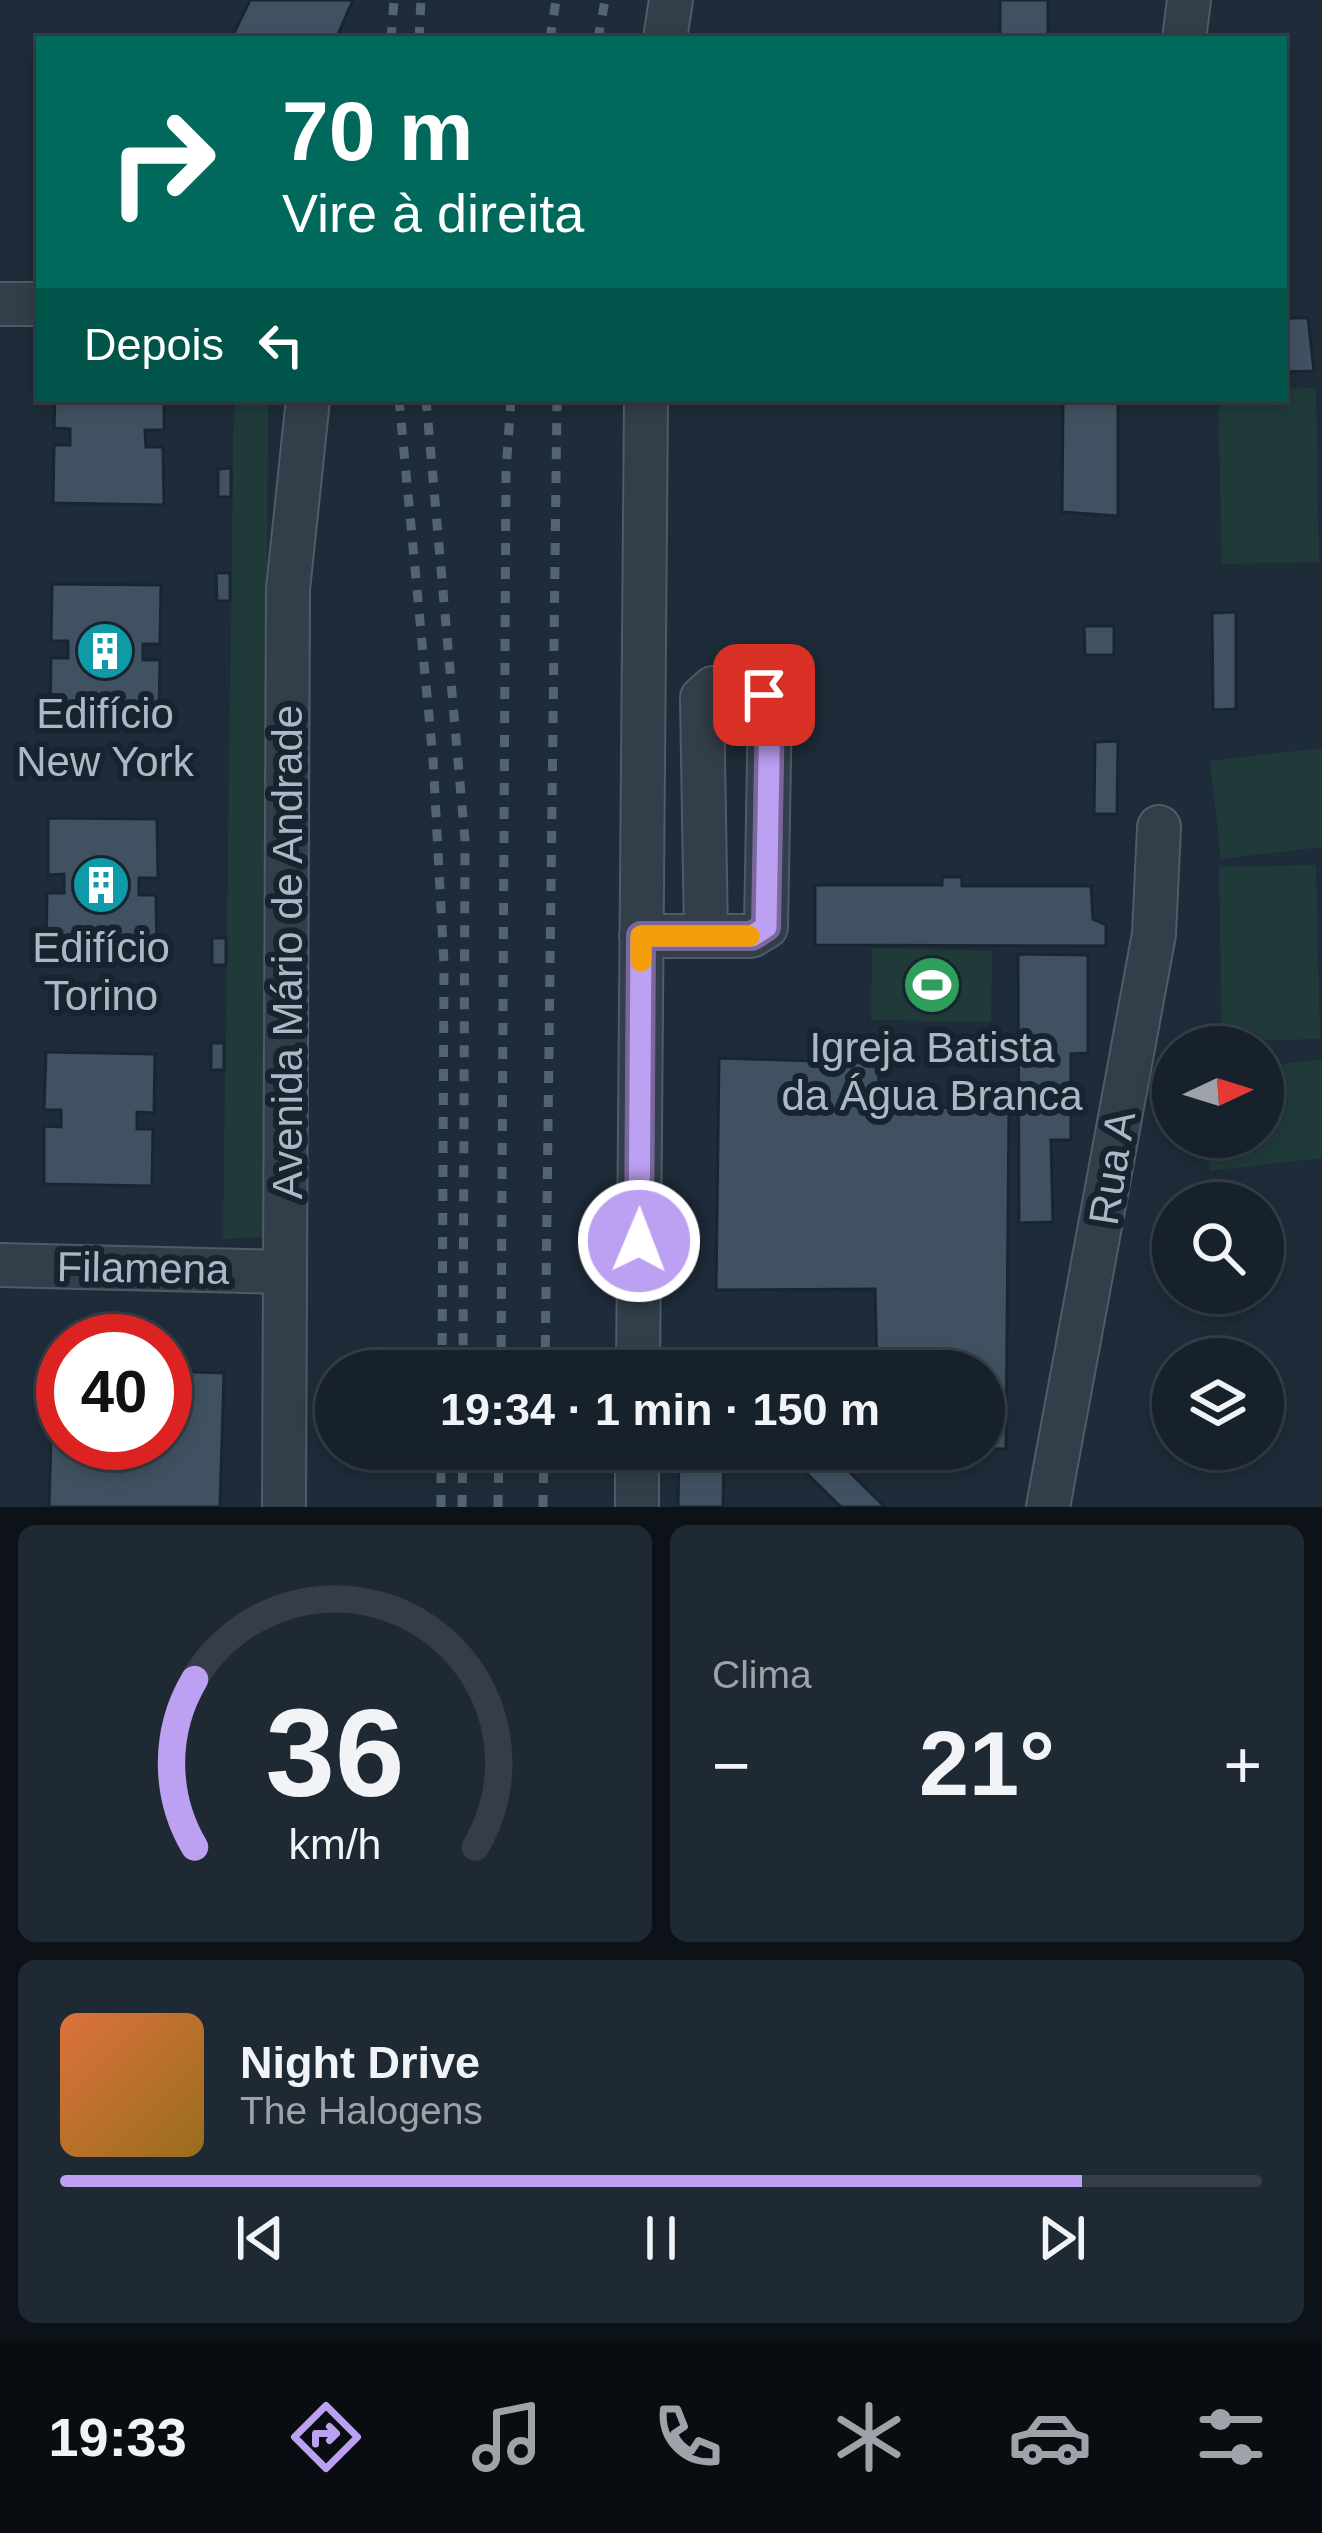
<!DOCTYPE html>
<html lang="pt">
<meta charset="utf-8">
<style>
:root{--surface:#16212b;--page:#1f2933;--text:#f1f3f6;--muted:#9ea3a9;--line:#353e47;--accent:#bca0f2}
body{margin:0;font-family:Arial,sans-serif;background:var(--page);color:var(--text);height:100vh;display:flex;flex-direction:column;font-size:45px;white-space:nowrap}
*{box-sizing:border-box;margin:0}
p{font-size:39px;color:var(--muted)}
.icon{flex:none;width:66px;height:66px;fill:none;stroke:currentColor;stroke-width:2;stroke-linecap:round;stroke-linejoin:round}
.map{position:relative;height:1507px;overflow:hidden}
.panel{display:flex;flex-direction:column;gap:18px;padding:18px;background:#0c1218;flex:1}
.panel>*{flex:none}
.banner{position:absolute;left:36px;top:36px;width:1251px;height:366px;border-radius:0px;box-shadow:0 6px 18px #0003,0 0 0 3px var(--line);background:#00695c;color:#fff;overflow:hidden}
.needle{width:78px;rotate:86deg}
.tools{position:absolute;left:1152px;top:1026px;display:grid;gap:24px}
.tools a{display:grid;place-items:center;width:132px;height:132px;border-radius:50%;background:var(--surface);box-shadow:0 6px 18px #0003,0 0 0 3px var(--line);font-size:60px}
.speed{position:absolute;left:36px;top:1314px;display:flex;gap:24px;font-size:60px;font-weight:700;text-align:center}
.speed>*{display:grid;place-content:center;width:156px;height:156px;border-radius:50%;background:var(--surface);box-shadow:0 6px 18px #0003,0 0 0 3px var(--line);line-height:1}
.speed .limit{border:18px solid #d22;background:#fff;color:#111}
.pin{position:absolute;display:grid;place-items:center;width:102px;height:102px;color:#fff;margin:-51px;border-radius:24px;box-shadow:0 6px 18px #0006}
.me{position:absolute;width:132px;margin:-66px;rotate:1deg;stroke-linejoin:round;filter:drop-shadow(0 0 9px #0008)}
.turn{display:flex;align-items:center;gap:42px;height:252px;padding:0 48px;font-size:54px}
.turn .icon{width:156px;height:156px;stroke-width:2.5}
.turn b{display:block;font-size:84px;line-height:102px}
.then{display:flex;align-items:center;height:114px;padding:0 48px;background:#0003;gap:24px;font-size:45px}
.big{font-size:90px;font-weight:800;line-height:1.1}
.panel .card{flex:1;display:flex;flex-direction:column;justify-content:center;gap:18px;min-width:0;padding:0 42px;border-radius:18px;background:var(--page)}
.panel .dial{align-items:center;gap:0}
.dial svg{height:312px;overflow:visible;fill:none;stroke:var(--line);stroke-width:7;stroke-linecap:round;text-anchor:middle}
.dial text{fill:var(--text);stroke:none}
.song{display:flex;align-items:center;gap:36px}
.cover{width:144px;height:144px;border-radius:18px;background:linear-gradient(135deg,hsl(20 70% 55%),hsl(40 70% 35%))}
.played{height:12px;border-radius:6px;background:linear-gradient(90deg,var(--accent) 85%,var(--line) 85%)}
.keys{display:flex;justify-content:space-around;direction:ltr}
.heat{display:flex;justify-content:space-between;align-items:center;font-size:66px;direction:ltr}
.panel .tiles{flex:1;display:grid;gap:18px;grid-template-columns:1fr 1fr}
.card:last-child{grid-column:span 2}
.trip{position:absolute;left:315px;top:1350px;width:690px;height:120px;border-radius:60px;background:var(--surface);box-shadow:0 6px 18px #0003,0 0 0 3px var(--line);font-weight:800;line-height:120px;text-align:center}
.menu{display:flex;height:192px;justify-content:space-around;align-items:center;background:#090d11;color:var(--muted)}
.menu .icon{width:84px;height:84px}
.menu .current{color:var(--accent)}
.menu b{font-size:54px;color:var(--text)}
.map>svg:first-child{display:block}
.green{fill:#203a3a}
.building{fill:#405261;stroke:#192530;stroke-width:3}
.lines{fill:none;stroke-linecap:round;stroke-linejoin:round}
.minor-casing{stroke:#4f5c67;stroke-width:46}
.minor{stroke:#323e49;stroke-width:42}
.rail{stroke:#536371;stroke-width:9;stroke-dasharray:12 12;stroke-linecap:butt}
.route-casing{stroke:#7a689d;stroke-width:30}
.route{stroke:#bca0f2;stroke-width:21}
.slow{stroke:#f59e0b;stroke-width:21}
.labels{text-anchor:middle;dominant-baseline:central;stroke-width:12;stroke-linejoin:round;paint-order:stroke}
.poi-label{font-size:42px;fill:#abb9c6;stroke:#17232e}
.street-label{font-size:42px;fill:#abb9c6;stroke:#17232e}
</style>
<div class="map">
<svg width="1322" height="1507" viewBox="0 0 1322 1507">
<rect width="100%" height="100%" fill="#1e2c39"/>
<g class="green">
<polygon points="1316,388 1319,562 1222,564 1218,399 1284,399 1284,389"/>
<polygon points="234,399 268,399 263,1237 223,1239"/>
<polygon points="1322,748 1322,847 1221,859 1210,761"/>
<polygon points="1316,865 1320,1039 1222,1041 1219,867"/>
<polygon points="872,948 992,951 991,1022 871,1020"/>
<polygon points="1322,1059 1322,1158 1210,1171 1206,1137 1263,1137 1263,1066"/>
</g>
<g class="building">
<polygon points="250,0 353,0 336,39 231,39"/>
<rect x="1000" y="0" width="48" height="39"/>
<polygon points="1284,318 1308,318 1314,371 1284,372"/>
<polygon points="55,399 164,399 164,430 145,430 146,447 163,447 164,505 53,503 54,445 70,445 70,429 54,428"/>
<polygon points="1063,399 1118,399 1118,516 1062,512"/>
<polygon points="231,468 231,497 218,497 218,469"/>
<polygon points="216,573 230,573 230,601 217,601"/>
<polygon points="52,584 161,585 160,644 143,644 143,660 160,660 159,718 50,716 51,658 68,658 68,641 51,641"/>
<polygon points="1236,612 1236,709 1213,710 1212,613"/>
<polygon points="1084,626 1114,626 1114,655 1085,655"/>
<polygon points="1118,741 1117,814 1094,814 1095,742"/>
<polygon points="48,818 157,819 158,878 139,878 139,895 156,895 157,953 46,950 47,893 64,893 64,874 48,875"/>
<polygon points="942,877 962,877 962,886 1091,886 1093,919 1106,925 1106,946 815,945 815,885 942,885"/>
<rect x="212" y="938" width="14" height="27"/>
<polygon points="1018,954 1088,955 1088,1053 1071,1054 1071,1140 1051,1140 1053,1222 1019,1223"/>
<rect x="211" y="1043" width="13" height="27"/>
<polygon points="46,1052 155,1054 154,1113 137,1112 137,1129 153,1129 152,1186 44,1184 44,1126 61,1127 61,1110 44,1110"/>
<polygon points="719,1058 878,1063 880,1106 1009,1109 1006,1449 984,1449 984,1371 877,1371 875,1289 716,1290"/>
<polygon points="53,1368 63,1368 63,1443 165,1443 165,1371 224,1373 220,1507 49,1507"/>
<polygon points="679,1449 724,1449 723,1507 678,1507"/>
<polygon points="782,1449 826,1449 885,1507 841,1507"/>
</g>
<g class="lines">
<g class="minor-casing">
<g id="minor">
<polyline points="665,39 671,0"/>
<polyline points="1184,39 1189,0"/>
<polyline points="0,304 39,304"/>
<polyline points="641,936 751,936 766,927 770,706 764,695 713,688 702,698 706,935"/>
<polyline points="0,1265 285,1272"/>
<polyline points="638,1371 646,399"/>
<polyline points="284,1507 288,589 308,399"/>
<polyline points="637,1507 637,1449"/>
<polyline points="1048,1507 1154,934 1159,827"/>
</g>
</g>
<use href="#minor" class="minor"/>
<g class="rail">
<polyline points="391,39 394,0"/>
<polyline points="419,39 421,0"/>
<polyline points="550,39 556,0"/>
<polyline points="598,39 605,0"/>
<polyline points="399,399 433,759 444,964 442,1371"/>
<polyline points="426,399 465,840 463,1371"/>
<polyline points="501,1371 506,472 511,399"/>
<polyline points="545,1371 557,399"/>
<polyline points="441,1507 441,1449"/>
<polyline points="462,1507 463,1449"/>
<polyline points="498,1507 499,1449"/>
<polyline points="543,1507 544,1449"/>
</g>
</g>
<g class="lines">
<g class="route-casing">
<polyline id="route" points="639,1241 641,936 752,936 766,927 770,706 764,695"/>
</g>
<use href="#route" class="route"/>
<polyline class="slow" points="641,961 641,936 749,936"/>
</g>
<defs>
<g id="building-disc" transform="scale(3)"><circle r="9.5" fill="#0f9aa8" stroke="#17232e"/><path d="M-4-6H4V6H1V3H-1V6H-4ZM-2.5-4.3h1.7v1.8h-1.7ZM.8-4.3h1.7v1.8H.8ZM-2.5-1h1.7V.8h-1.7ZM.8-1h1.7V.8H.8Z" fill="#fff"/></g>
<g id="stadium-disc" transform="scale(3)"><circle r="9.5" fill="#2e9e5b" stroke="#17232e"/><path d="M0-5a6.5 5 0 1 0 0 10a6.5 5 0 1 0 0-10ZM-3.5-1.8h7v3.6h-7Z" fill="#fff"/></g>
</defs>
<g fill-rule="evenodd">
<use href="#building-disc" x="105" y="651"/>
<use href="#building-disc" x="101" y="885"/>
<use href="#stadium-disc" x="932" y="985"/>
</g>
<g class="labels">
<g class="poi-label">
<text x="105" y="713">Edifício<tspan x="105" dy="48">New York</tspan></text>
<text x="101" y="947">Edifício<tspan x="101" dy="48">Torino</tspan></text>
<text x="932" y="1047">Igreja Batista<tspan x="932" dy="48">da Água Branca</tspan></text>
</g>
<g class="street-label">
<text transform="translate(287 952) rotate(-90)">Avenida Mário de Andrade</text>
<text transform="translate(1112 1168) rotate(-81)">Rua A</text>
<text transform="translate(143 1268) rotate(1)">Filamena</text>
</g>
</g>
</svg>
<div class="tools">
<a><svg class="needle" viewBox="-14 -14 28 28"><path d="M0-13l5 13h-10z" fill="#e53935"/><path d="M0 13l5-13h-10z" fill="#9ea3a9"/></svg></a>
<a><svg class="icon" aria-label="search" viewBox="0 0 24 24"><circle cx="10" cy="10" r="6"/><path d="M15 15l6 6"/></svg></a>
<a><svg class="icon" aria-label="layers" viewBox="0 0 24 24"><path d="M12 4l9 5-9 5-9-5zM3 14l9 5 9-5"/></svg></a>
</div>
<div class="speed"><div class="limit">40</div></div>
<div class="pin" style="left:764px;top:695px;background:#d93025"><svg class="icon" aria-label="arrive" viewBox="0 0 24 24"><path d="M6 21V4h12l-3 4 3 4H6"/></svg></div>
<svg class="me" style="left:639px;top:1241px" viewBox="-20 -20 40 40"><circle r="17" fill="#bca0f2" stroke="#fff" stroke-width="3"/><path d="M0-11L8 9 0 5-8 9z" fill="#fff"/></svg>
<div class="trip">19:34 · 1 min · 150 m</div>
<div class="banner">
<div class="turn"><svg class="icon" aria-label="right" viewBox="0 0 24 24"><path d="M7 20v-9h11M14 6l5 5-5 5"/></svg><div><b>70 m</b>Vire à direita</div></div>
<div class="then">Depois<svg class="icon" aria-label="left" viewBox="0 0 24 24"><path d="M17 20v-9H6M10 6l-5 5 5 5"/></svg></div>
</div>
</div>
<section class="panel">
<div class="tiles">
<div class="card dial"><svg viewBox="0 0 100 80">
<path d="M14 69A42 42 0 1 1 86 69"/>
<path d="M14 69A42 42 0 0 1 14 26" stroke="#bca0f2"/>
<text x="50" y="56" font-size="32" font-weight="700">36</text>
<text x="50" y="72" font-size="11">km/h</text>
</svg></div>
<div class="card"><p>Clima</p>
<div class="heat"><a>−</a><b class="big">21°</b><a>+</a></div>
</div>
<div class="card">
<div class="song"><i class="cover"></i><div><b>Night Drive</b><p>The Halogens</p></div></div>
<div class="played"></div>
<div class="keys"><svg class="icon" aria-label="previous" viewBox="0 0 24 24"><path d="M18 5L8 12l10 7zM5 5v14"/></svg><svg class="icon" aria-label="pause" viewBox="0 0 24 24"><path d="M8 5v14M16 5v14"/></svg><svg class="icon" aria-label="next" viewBox="0 0 24 24"><path d="M6 5l10 7-10 7zM19 5v14"/></svg></div>
</div>
</div>
</section>
<nav class="menu">
<b>19:33</b>
<svg class="icon current" aria-label="directions" viewBox="0 0 24 24"><path d="M12 3l9 9-9 9-9-9zM9 14v-3h6M13 9l2 2-2 2"/></svg>
<svg class="icon" aria-label="music" viewBox="0 0 24 24"><path d="M9 18V5l10-2v13"/><circle cx="6" cy="18" r="3"/><circle cx="16" cy="16" r="3"/></svg>
<svg class="icon" aria-label="phone" viewBox="0 0 24 24"><path d="M5 4h4l2 5-3 2q2 4 5 5l2-3 5 2v4C11 20 4 13 5 4z"/></svg>
<svg class="icon" aria-label="climate" viewBox="0 0 24 24"><path d="M12 3v18M4 7l16 10M4 17L20 7"/></svg>
<svg class="icon" aria-label="car" viewBox="0 0 24 24"><path d="M5 17H2v-5l4-1 3-4h7l3 4 3 1v5h-3M9 17h6M6 11h13"/><circle cx="7" cy="17" r="2"/><circle cx="17" cy="17" r="2"/></svg>
<svg class="icon" aria-label="filters" viewBox="0 0 24 24"><path d="M4 7h16M4 17h16"/><circle cx="9" cy="7" r="2"/><circle cx="15" cy="17" r="2"/></svg>
</nav>
